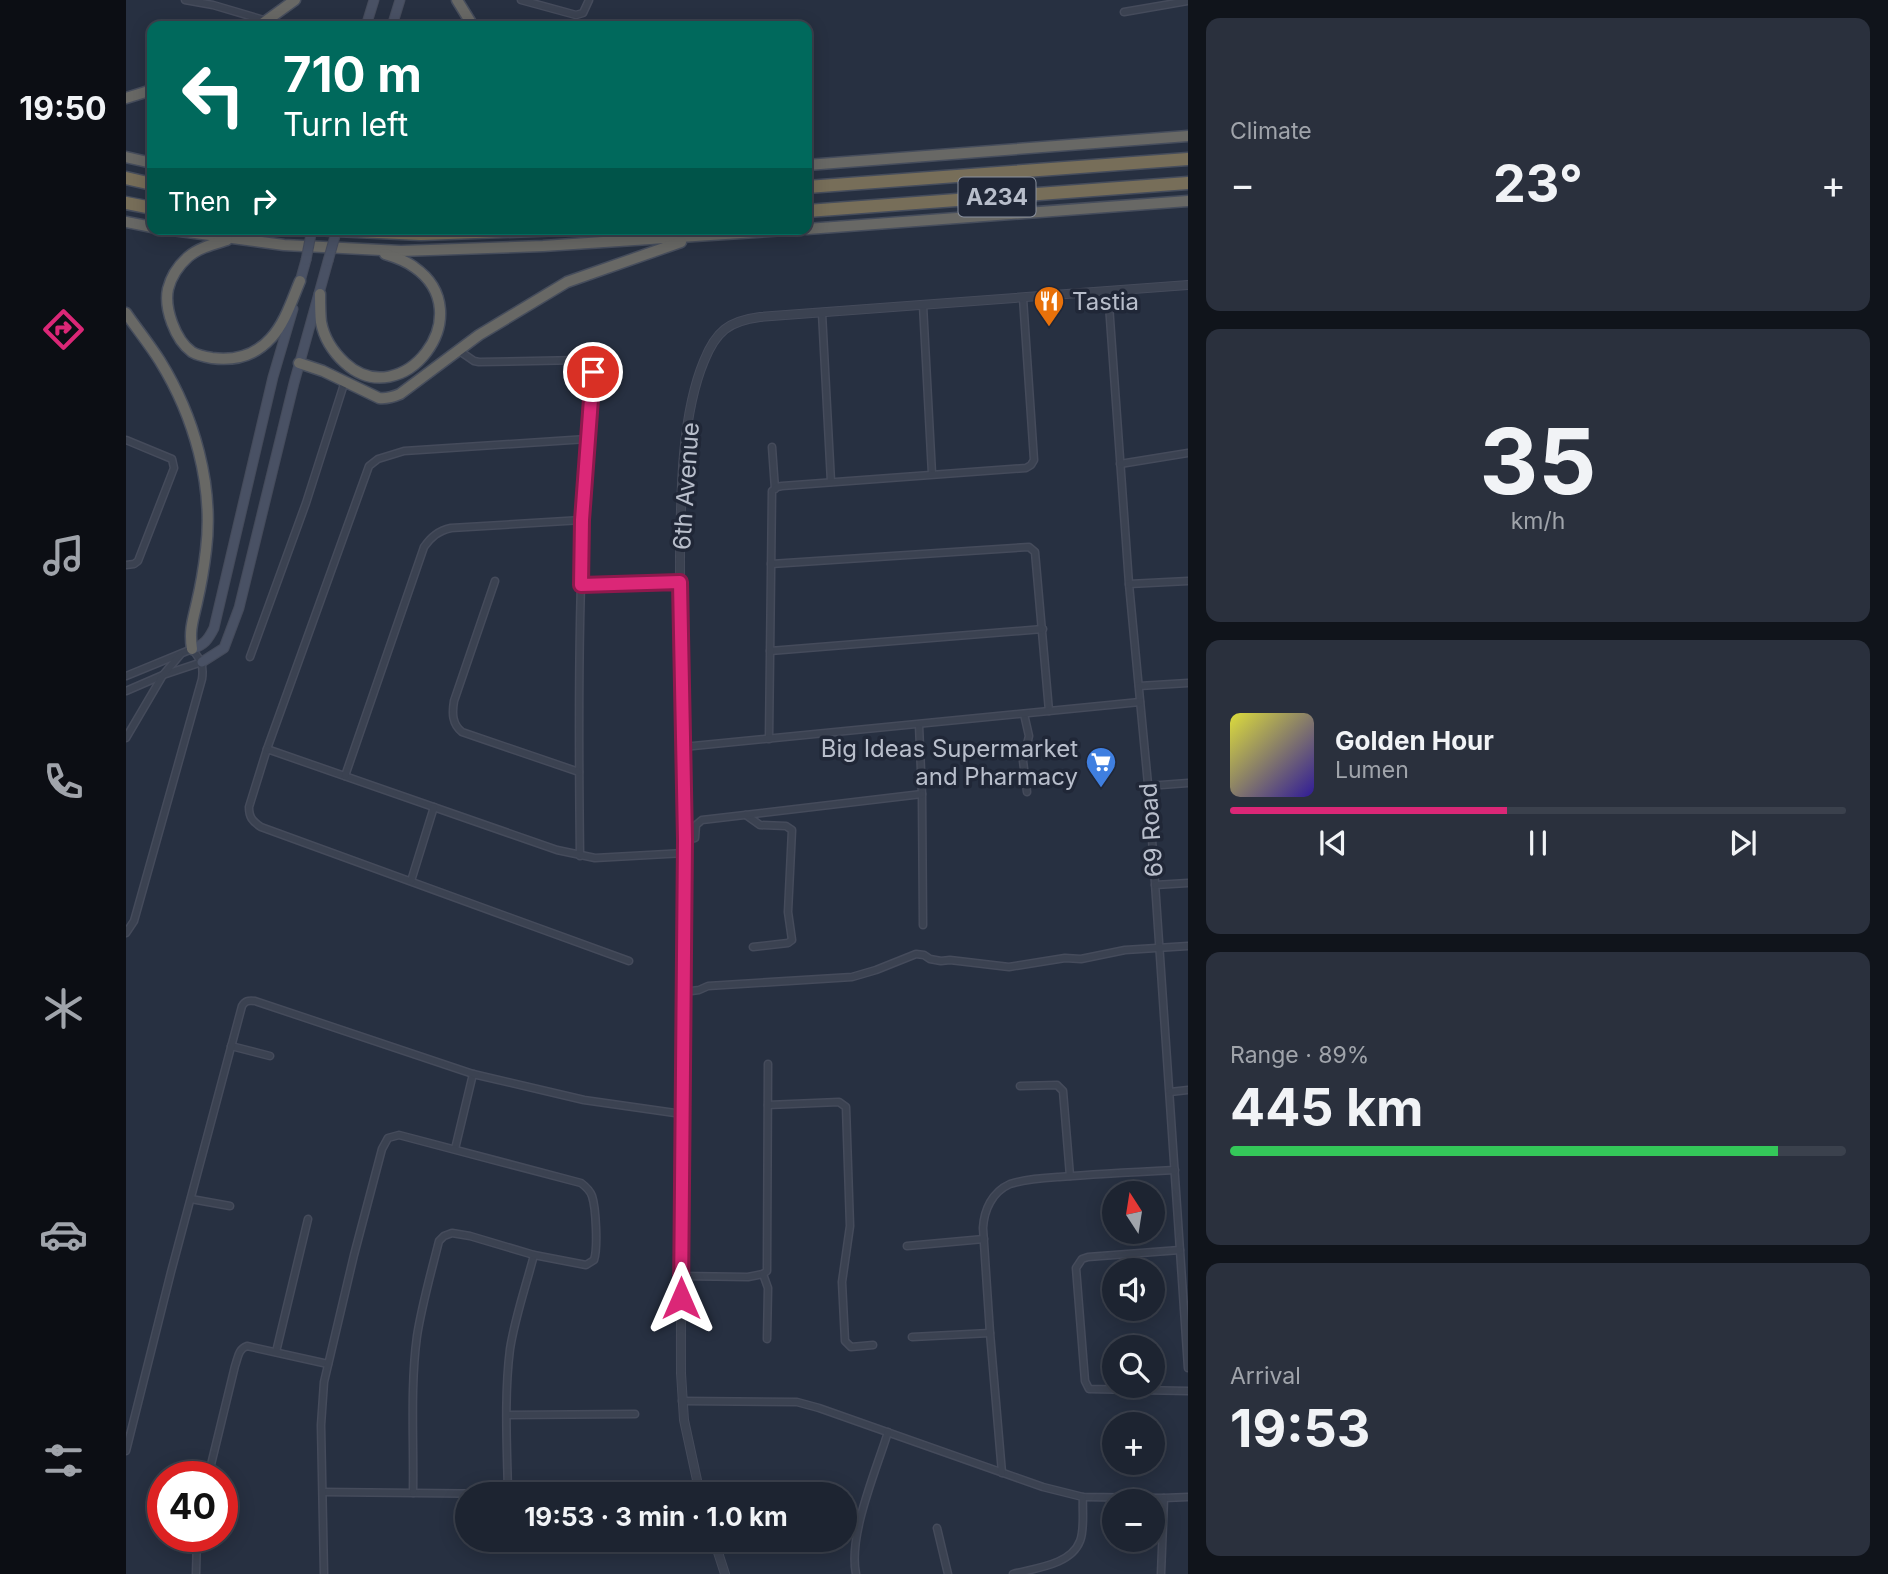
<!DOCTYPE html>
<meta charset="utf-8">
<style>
:root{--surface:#1d2431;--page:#2a303d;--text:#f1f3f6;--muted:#a0a4ab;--line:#3b414d;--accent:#db2777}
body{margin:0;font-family:Inter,sans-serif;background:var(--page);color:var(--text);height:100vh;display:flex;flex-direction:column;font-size:26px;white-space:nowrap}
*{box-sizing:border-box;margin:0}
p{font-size:23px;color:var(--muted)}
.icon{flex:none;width:38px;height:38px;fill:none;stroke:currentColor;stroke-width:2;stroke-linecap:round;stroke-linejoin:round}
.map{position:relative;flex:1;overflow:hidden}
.panel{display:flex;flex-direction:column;gap:18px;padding:18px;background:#10141b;width:700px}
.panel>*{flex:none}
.hud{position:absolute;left:21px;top:21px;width:665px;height:214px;border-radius:14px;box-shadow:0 4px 18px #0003,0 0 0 2px var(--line);background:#00695c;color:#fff;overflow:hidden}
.needle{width:46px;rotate:348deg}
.controls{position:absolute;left:976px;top:1181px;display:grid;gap:14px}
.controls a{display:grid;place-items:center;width:63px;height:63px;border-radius:50%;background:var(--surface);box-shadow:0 4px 18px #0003,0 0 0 2px var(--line);font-size:35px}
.speed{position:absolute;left:21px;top:1461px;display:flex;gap:14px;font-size:35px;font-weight:700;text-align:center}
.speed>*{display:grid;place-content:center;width:91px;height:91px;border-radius:50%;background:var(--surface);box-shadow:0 4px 18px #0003,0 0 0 2px var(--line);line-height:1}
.speed .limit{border:10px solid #d22;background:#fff;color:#111}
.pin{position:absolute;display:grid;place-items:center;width:60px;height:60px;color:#fff;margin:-30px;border:4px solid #fff;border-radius:50%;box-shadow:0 2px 7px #0007}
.me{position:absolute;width:77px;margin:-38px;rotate:0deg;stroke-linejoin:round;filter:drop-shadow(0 0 5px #0008)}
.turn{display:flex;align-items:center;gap:24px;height:147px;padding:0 21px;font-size:32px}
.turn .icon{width:91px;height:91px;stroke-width:2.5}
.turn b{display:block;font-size:49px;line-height:60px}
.then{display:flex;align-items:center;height:66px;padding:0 21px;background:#0003;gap:14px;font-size:26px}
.big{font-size:52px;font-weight:700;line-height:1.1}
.panel .card{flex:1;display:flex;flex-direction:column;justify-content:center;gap:10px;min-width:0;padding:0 24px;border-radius:14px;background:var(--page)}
.panel .dial{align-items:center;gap:0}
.dial b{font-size:91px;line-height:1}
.song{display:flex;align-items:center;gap:21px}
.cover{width:84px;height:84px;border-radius:10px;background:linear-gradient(135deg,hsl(60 70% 55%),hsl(250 70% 35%))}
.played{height:7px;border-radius:4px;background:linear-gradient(90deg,var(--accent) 45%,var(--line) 45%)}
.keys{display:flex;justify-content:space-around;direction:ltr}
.heat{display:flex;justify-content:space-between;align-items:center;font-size:38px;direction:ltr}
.charge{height:10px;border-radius:5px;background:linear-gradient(90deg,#34c759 89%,var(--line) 0)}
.trip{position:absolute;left:329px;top:1482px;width:402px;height:70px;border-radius:35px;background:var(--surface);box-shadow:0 4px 18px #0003,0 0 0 2px var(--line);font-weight:700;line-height:70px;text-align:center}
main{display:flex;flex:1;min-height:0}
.dock{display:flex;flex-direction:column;width:126px;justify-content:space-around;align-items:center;background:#0c0e14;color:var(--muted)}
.dock .icon{width:49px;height:49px}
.dock .selected{color:var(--accent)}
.dock b{font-size:32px;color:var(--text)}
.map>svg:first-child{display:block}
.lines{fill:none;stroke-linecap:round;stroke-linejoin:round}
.minor-casing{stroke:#454b5b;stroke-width:9}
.tertiary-casing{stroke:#454b5b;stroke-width:10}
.secondary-casing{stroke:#454b5b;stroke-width:11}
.trunk-casing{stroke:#464d5c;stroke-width:13}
.motorway-casing{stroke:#464d5c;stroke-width:15}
.minor{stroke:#3b4251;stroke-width:6}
.tertiary{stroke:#3b4251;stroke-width:8}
.secondary{stroke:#495164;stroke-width:9}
.trunk{stroke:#686865;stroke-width:10}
.motorway{stroke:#776e59;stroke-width:12}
.secondary-bridge-casing{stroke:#454b5b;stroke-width:11;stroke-linecap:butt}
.secondary-bridge{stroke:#495164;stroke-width:9}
.route-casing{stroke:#8e194d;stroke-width:18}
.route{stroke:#db2777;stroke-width:12}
.labels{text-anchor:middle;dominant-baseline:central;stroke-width:7;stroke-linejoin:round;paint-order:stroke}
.shield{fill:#202737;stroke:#8a919f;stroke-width:2}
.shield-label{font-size:23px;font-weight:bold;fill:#b8becb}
.poi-label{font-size:24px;fill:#b8becb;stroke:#202737;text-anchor:start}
.street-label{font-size:24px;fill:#b8becb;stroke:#202737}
</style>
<main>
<nav class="dock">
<b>19:50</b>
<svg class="icon selected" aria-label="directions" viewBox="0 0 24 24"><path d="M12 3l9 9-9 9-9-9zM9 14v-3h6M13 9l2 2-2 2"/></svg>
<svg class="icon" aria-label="music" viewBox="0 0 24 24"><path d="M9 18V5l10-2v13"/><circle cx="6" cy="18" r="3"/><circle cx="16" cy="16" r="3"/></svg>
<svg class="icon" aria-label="phone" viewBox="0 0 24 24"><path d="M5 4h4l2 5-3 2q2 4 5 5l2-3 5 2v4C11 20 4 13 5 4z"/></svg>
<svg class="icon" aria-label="climate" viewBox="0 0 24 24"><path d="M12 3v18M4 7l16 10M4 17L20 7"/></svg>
<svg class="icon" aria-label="car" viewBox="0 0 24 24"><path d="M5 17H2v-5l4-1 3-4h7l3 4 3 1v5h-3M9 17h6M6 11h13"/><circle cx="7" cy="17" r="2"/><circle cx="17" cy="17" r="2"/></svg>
<svg class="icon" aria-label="filters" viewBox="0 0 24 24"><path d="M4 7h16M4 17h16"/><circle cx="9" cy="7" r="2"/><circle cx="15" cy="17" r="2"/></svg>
</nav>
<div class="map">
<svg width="1062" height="1574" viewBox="0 0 1062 1574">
<rect width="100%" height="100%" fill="#273041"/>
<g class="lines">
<g class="minor-casing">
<g id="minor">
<polyline points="59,0 87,5 141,21"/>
<polyline points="395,0 450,15 457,13 463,0"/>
<polyline points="998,12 1062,1"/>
<polyline points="982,291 1003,584 1023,795 1062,1368"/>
<polyline points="797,305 806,474"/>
<polyline points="696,313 705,482"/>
<path d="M332,350L348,361L353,362L456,360C466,364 468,369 467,380C452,538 452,697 454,856"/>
<path d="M461,439L278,451L252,459L243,466L141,749L123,807C123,817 126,821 135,827L503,961"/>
<polyline points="0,440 46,459 48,468 12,561 8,564 0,565"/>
<polyline points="646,447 649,489"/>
<polyline points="994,464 1062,453"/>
<polyline points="645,564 903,547 909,552 923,711"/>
<path d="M369,581L328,701C326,713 326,724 336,732L453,772"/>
<polyline points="1003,584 1062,581"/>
<polyline points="455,585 554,582"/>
<polyline points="644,651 917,629"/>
<polyline points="124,657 180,503 219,381"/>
<path d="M0,676L66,649C75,660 78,665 76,679L8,921L0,933"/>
<polyline points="1013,686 1062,683"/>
<polyline points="0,691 37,675 76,662"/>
<polyline points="898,714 903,736 897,761 901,792"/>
<polyline points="793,725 796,794 797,925"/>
<polyline points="0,738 37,675 54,655"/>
<polyline points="643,739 646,491 651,487 656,486 900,468 905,465 908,460 897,298"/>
<polyline points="557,747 1014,702"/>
<polyline points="141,749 431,850 469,858 559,853"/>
<path d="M219,776L298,547C305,537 312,531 325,528L456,520"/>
<polyline points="1022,786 1062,783"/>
<polyline points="620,815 634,825 660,826 666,830 662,912 666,940 662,943 627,947"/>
<polyline points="559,840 569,838 570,825 576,820 796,794"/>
<polyline points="285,881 308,807"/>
<polyline points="1029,885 1062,883"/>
<polyline points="558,992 573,990 582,986 726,977 750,970 790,954 798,955 804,959 815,961 824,960 883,967 939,958 955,959 999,950 1062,946"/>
<polyline points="105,1046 144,1056"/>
<polyline points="894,1086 931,1085 937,1091 944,1176"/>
<polyline points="1044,1092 1062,1090"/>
<polyline points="642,1105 713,1102 720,1107 724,1226 716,1282 719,1341 725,1347 747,1345"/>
<polyline points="329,1149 347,1074"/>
<polyline points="65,1199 104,1206"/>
<polyline points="781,1246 858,1239"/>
<polyline points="1054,1250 962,1257 956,1259 950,1268 959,1381 963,1389 1062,1391"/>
<polyline points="555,1276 622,1277 637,1274"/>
<polyline points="786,1337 864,1333"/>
<polyline points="641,1339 642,1288 637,1274 641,1271 641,1267 642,1064"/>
<polyline points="150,1352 182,1219"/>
<polyline points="556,1401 671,1402 693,1408 917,1487 957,1497 1038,1498 1062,1497"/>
<polyline points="381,1415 509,1414"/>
<path d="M0,1451L45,1272L116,1006C119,1001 122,1000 129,1001L347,1074L458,1100L556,1114"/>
<path d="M876,1473L864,1333L857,1228C858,1210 866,1192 884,1184C899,1179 917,1178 933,1177C971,1174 1010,1172 1049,1170"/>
<path d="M82,1477L109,1366C112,1358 112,1349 121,1346L202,1364"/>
<polyline points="197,1492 382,1494 573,1493"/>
<path d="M382,1494C381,1446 378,1396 384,1349C389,1317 400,1286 408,1255"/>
<polyline points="811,1528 822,1574"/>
<polyline points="70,1574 71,1536"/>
<path d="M198,1574L195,1425L198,1382L228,1255L256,1149L262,1138L273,1135L455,1183C459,1186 464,1190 466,1196C470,1208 472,1248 468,1260L460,1265L408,1255L344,1236L326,1233L318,1236L313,1241C305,1273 296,1304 291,1336C284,1387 288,1442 287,1493"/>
<path d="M730,1574C722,1535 750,1471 762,1432"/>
<path d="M887,1574C909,1568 945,1565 954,1541C959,1529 956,1510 957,1497"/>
<polyline points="1035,1574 1038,1498"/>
</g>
</g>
<g class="tertiary-casing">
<g id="tertiary">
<path d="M574,1494L558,1420L555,1373C554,1195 561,1018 559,841C558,746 554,651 554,556C555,496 555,416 578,361C590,331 603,321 634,317L1062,285"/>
<polyline points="588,1540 599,1574"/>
</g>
</g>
<g class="secondary-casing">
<g id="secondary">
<polyline points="240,26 248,0"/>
<polyline points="266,26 274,0"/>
<polyline points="173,285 180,260"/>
<path d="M66,649C78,645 82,640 88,628L147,377L167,309"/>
<polyline points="76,662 98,648 113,608 168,383 202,261"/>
</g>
</g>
<g class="trunk-casing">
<g id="trunk">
<polyline points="331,0 347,26"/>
<polyline points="133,26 169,0"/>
<polyline points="0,98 26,90"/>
<polyline points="0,157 26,163"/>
<polyline points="681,165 1062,136"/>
<polyline points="0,222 26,227"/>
<polyline points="39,229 158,245 275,251 417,246 674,229"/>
<polyline points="681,229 1062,201"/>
<path d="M101,240C88,244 72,248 62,257C53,265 45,277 42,289C38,308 49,340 66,352C71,355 80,357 86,358C109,361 129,356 145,338C159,323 166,300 174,281"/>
<path d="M194,294C194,303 194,313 195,322C198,338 207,352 219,363C276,415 356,314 288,267C280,261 269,257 259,254"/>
<path d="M0,313C11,329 24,345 34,361C68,416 88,485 80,550C78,567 75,585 71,602C67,620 63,630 66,649"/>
<path d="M173,363L197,371L253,398C261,399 267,397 274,394L353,335L441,282L555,242"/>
</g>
</g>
<g class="motorway-casing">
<g id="motorway">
<polyline points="0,178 26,184"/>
<polyline points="681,187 1062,159"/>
<polyline points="0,203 26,208"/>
<polyline points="681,211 1062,183"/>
<polyline points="188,229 295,234 436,229"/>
</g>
</g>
<use href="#minor" class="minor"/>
<use href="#tertiary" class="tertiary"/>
<use href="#secondary" class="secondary"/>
<use href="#trunk" class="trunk"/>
<use href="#motorway" class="motorway"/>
<g class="secondary-bridge-casing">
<g id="secondary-bridge">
<polyline points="180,260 186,229"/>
<polyline points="202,261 211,229"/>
</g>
</g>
<use href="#secondary-bridge" class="secondary-bridge"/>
</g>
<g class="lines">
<g class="route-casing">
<polyline id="route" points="467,372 456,520 455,585 554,582 559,840 555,1298"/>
</g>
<use href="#route" class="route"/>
</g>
<defs>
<g id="restaurant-pin" transform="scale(1.575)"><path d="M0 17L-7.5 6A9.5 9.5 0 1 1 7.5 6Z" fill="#e8710a" stroke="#202737"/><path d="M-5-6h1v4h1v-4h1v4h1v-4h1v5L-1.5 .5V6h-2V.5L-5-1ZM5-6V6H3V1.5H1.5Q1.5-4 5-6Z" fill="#fff"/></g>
<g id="supermarket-pin" transform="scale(1.575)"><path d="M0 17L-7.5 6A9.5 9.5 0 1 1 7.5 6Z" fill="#3f7fe0" stroke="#202737"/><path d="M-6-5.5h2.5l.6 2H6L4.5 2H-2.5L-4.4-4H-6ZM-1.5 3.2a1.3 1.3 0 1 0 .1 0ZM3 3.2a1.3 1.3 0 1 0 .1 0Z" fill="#fff"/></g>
</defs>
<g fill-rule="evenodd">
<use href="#restaurant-pin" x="923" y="301"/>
<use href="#supermarket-pin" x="975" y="762"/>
</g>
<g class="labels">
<rect class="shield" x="832.5" y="177.5" width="77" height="39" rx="5"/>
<g class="shield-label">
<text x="871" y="197">A234</text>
</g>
<g class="poi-label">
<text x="946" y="301">Tastia</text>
<text x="952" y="748" text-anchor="end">Big Ideas Supermarket<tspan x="952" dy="28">and Pharmacy</tspan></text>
</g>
<g class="street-label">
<text transform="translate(560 486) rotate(-86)">6th Avenue</text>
<text transform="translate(1025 830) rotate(-94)">69 Road</text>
</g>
</g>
</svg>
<div class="controls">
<a><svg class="needle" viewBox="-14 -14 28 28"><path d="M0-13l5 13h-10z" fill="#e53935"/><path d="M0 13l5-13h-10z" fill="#a0a4ab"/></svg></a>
<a><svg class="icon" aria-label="sound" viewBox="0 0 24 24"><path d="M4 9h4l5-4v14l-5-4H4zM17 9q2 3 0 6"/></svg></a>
<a><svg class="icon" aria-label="search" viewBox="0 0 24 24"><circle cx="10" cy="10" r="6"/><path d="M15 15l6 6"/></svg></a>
<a>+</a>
<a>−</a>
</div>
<div class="speed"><div class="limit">40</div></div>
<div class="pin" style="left:467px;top:372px;background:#d93025"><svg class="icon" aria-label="arrive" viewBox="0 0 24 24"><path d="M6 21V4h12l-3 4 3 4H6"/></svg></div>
<svg class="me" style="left:555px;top:1298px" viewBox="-20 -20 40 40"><path d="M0-17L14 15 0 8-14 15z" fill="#db2777" stroke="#fff" stroke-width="4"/></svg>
<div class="trip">19:53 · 3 min · 1.0 km</div>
<div class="hud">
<div class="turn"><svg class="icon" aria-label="left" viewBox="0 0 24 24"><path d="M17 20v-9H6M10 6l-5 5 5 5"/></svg><div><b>710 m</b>Turn left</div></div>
<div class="then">Then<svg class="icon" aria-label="right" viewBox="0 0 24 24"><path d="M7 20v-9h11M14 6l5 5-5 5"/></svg></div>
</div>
</div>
<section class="panel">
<div class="card"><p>Climate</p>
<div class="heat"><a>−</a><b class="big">23°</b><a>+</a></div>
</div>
<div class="card dial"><b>35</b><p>km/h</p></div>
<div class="card">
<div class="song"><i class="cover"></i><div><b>Golden Hour</b><p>Lumen</p></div></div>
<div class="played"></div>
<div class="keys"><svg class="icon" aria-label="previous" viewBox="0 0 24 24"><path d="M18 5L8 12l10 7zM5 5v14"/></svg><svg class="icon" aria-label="pause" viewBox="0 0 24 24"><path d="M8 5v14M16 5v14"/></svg><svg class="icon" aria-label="next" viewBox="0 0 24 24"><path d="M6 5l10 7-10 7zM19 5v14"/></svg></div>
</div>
<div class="card"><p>Range · 89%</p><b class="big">445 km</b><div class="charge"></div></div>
<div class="card"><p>Arrival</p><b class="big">19:53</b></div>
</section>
</main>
